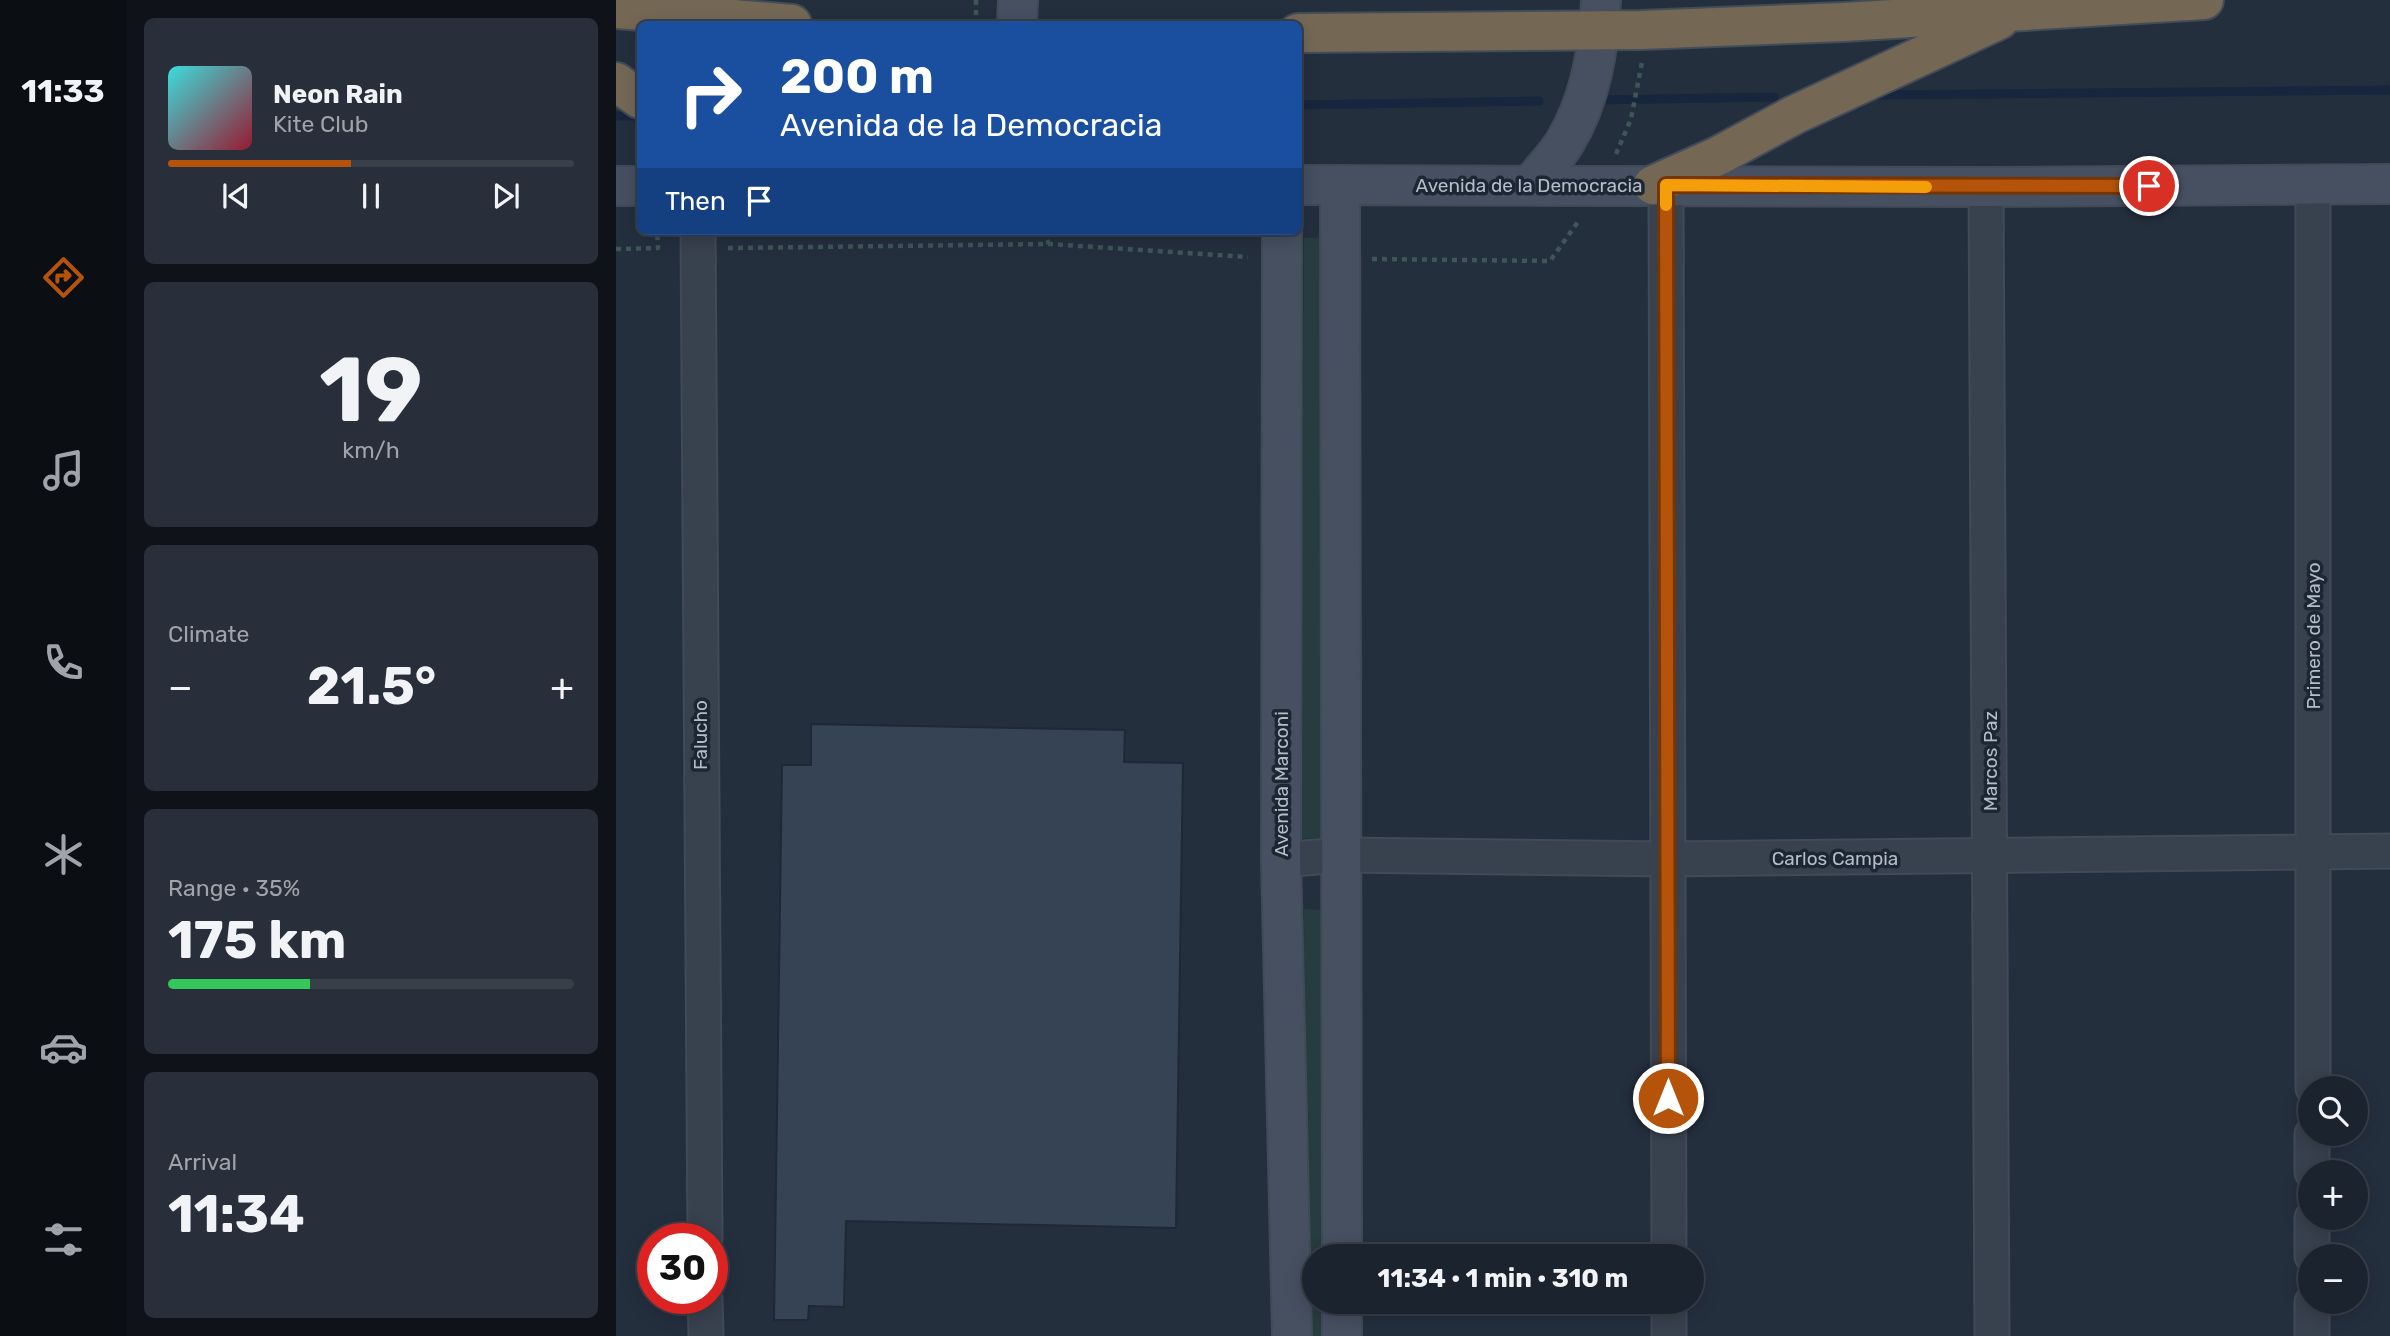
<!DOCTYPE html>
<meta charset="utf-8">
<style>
:root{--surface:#1b232e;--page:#282f3a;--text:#f1f3f6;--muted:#a0a4aa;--line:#39404a;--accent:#b45309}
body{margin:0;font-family:Rubik,sans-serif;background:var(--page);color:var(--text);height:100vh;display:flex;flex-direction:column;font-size:26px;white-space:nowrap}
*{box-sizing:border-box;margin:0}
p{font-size:23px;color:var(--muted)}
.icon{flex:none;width:38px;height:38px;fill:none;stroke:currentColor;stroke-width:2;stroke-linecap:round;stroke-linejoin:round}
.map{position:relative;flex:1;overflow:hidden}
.panel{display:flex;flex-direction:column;gap:18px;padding:18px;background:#0f1319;width:490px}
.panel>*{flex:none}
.banner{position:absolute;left:21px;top:21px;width:665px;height:214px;border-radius:10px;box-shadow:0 4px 18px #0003,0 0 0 2px var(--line);background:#1a4fa0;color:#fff;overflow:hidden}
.controls{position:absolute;left:1682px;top:1076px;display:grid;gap:14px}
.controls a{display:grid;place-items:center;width:70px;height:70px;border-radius:50%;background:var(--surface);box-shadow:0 4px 18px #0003,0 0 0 2px var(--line);font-size:35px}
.speed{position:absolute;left:21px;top:1223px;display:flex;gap:14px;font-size:35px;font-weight:700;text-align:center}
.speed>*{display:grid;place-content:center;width:91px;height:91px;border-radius:50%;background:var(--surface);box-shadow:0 4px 18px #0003,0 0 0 2px var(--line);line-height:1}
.speed .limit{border:10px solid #d22;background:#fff;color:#111}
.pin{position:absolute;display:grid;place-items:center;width:60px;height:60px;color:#fff;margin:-30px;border:4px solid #fff;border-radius:50%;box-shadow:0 2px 7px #0007}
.me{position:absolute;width:77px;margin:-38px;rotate:0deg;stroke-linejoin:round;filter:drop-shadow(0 0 5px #0008)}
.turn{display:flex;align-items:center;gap:24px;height:147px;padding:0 28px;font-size:32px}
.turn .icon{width:91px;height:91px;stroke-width:2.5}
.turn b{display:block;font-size:49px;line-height:60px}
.then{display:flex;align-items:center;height:66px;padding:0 28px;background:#0003;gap:14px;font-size:26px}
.big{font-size:52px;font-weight:700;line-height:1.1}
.panel .widget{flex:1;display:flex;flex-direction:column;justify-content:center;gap:10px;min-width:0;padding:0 24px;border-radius:10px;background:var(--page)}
.panel .dial{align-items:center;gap:0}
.dial b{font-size:91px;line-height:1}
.song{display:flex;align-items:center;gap:21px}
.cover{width:84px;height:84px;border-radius:10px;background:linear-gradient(135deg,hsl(180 70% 55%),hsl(350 70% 35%))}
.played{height:7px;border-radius:4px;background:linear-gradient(90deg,var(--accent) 45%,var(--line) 45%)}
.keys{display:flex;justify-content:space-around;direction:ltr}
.heat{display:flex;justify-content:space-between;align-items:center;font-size:38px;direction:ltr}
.charge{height:10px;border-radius:5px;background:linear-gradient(90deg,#34c759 35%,var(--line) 0)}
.trip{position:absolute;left:686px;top:1244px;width:402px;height:70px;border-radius:35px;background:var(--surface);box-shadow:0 4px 18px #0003,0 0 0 2px var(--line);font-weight:700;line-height:70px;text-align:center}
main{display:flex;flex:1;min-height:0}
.tabs{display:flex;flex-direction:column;width:126px;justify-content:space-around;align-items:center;background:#0b0e12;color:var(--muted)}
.tabs .icon{width:49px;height:49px}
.tabs .on{color:var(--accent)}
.tabs b{font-size:32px;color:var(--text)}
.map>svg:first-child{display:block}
.green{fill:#263c3f}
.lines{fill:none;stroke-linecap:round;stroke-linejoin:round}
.stream{stroke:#17263c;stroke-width:9}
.building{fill:#364354;stroke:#1f2835;stroke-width:2}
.street-casing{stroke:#414a57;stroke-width:37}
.secondary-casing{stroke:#414a57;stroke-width:42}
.highway-casing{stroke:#434c59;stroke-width:42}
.path{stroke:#3f5557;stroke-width:4.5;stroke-dasharray:5 5;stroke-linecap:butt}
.street{stroke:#38414e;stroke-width:33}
.secondary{stroke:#465061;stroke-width:38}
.highway{stroke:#746855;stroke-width:38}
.route-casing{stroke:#753606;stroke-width:18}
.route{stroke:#b45309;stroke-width:12}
.slow{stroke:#f59e0b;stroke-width:12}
.labels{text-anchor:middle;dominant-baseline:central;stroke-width:7;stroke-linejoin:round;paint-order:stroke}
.street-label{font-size:19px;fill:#b4bcc9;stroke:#1d2633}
</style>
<main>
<nav class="tabs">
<b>11:33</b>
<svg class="icon on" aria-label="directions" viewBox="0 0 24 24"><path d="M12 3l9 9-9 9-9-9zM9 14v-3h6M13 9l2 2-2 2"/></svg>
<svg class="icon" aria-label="music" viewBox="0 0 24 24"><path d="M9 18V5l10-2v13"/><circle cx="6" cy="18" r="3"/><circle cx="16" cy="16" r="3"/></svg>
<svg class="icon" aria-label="phone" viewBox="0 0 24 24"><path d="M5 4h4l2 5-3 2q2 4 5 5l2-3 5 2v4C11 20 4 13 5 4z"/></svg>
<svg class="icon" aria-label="climate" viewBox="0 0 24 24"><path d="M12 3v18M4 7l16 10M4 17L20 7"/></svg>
<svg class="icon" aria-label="car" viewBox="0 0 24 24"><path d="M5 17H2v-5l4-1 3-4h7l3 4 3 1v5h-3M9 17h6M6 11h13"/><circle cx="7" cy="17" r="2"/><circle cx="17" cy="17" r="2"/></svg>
<svg class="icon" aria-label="filters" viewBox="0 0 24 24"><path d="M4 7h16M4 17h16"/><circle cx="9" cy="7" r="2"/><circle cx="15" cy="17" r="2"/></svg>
</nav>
<section class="panel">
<div class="widget">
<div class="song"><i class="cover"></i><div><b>Neon Rain</b><p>Kite Club</p></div></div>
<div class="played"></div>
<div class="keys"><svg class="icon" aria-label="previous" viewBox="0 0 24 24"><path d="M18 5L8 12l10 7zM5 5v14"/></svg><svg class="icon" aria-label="pause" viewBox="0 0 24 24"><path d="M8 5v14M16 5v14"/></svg><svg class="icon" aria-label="next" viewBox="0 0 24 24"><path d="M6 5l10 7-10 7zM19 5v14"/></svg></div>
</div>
<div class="widget dial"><b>19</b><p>km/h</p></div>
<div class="widget"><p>Climate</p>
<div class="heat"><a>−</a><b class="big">21.5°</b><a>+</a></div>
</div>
<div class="widget"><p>Range · 35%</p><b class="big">175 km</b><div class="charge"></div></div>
<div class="widget"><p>Arrival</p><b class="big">11:34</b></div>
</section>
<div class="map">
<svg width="1774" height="1336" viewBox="0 0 1774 1336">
<rect width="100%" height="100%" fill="#242f3e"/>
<g class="green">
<polygon points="688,238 708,238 704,838 684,839"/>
<polygon points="688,909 707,910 708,1256 698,1256 698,1302 708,1302 708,1336 689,1336"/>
</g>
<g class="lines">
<g class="stream">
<polyline points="1258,95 1774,90"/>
<polyline points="981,100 1158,97"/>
<polyline points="682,105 923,101"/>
<polyline points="0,116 24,116"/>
</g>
</g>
<polygon class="building" points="195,724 509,730 508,762 567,763 560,1228 230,1221 228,1307 193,1306 192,1320 158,1320 166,765 195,765"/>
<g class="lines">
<g class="street-casing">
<g id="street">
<polyline points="1697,184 1697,1088"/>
<polyline points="1050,185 1053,1256"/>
<polyline points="1370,187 1376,1336"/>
<polyline points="82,231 89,1239"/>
<polyline points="665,860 725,855 1051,859 1774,851"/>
<polyline points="1696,1172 1696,1134"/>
<polyline points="1696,1256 1696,1218"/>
<polyline points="89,1298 90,1336"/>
<polyline points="1053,1302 1053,1336"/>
<polyline points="1696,1336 1696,1302"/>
</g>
</g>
<g class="secondary-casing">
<g id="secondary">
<polyline points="401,24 402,0"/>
<polyline points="682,185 1370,187 1774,184"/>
<polyline points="724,185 726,1256"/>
<path d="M915,185C926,171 940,157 949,142C975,99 983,49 985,0"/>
<polyline points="0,186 24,186"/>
<polyline points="666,231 665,860 676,1336"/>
<polyline points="726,1302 726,1336"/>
</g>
</g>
<g class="highway-casing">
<g id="highway">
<polyline points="0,9 176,24"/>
<polyline points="682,33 1025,30 1228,22 1588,0"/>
<polyline points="0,82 24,99"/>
<polyline points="1037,185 1102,156 1178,115 1383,20"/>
</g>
</g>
<g class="path">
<polyline points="360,0 360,24"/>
<polyline points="1000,154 1015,119 1026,62"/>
<polyline points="427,231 433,244"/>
<polyline points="112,248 433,244 632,257"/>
<polyline points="0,249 42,248 41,231"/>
<polyline points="756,259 934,261 964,219"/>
</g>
<use href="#street" class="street"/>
<use href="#secondary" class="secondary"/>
<use href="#highway" class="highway"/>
</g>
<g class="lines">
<g class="route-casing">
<polyline id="route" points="1052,1098 1050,185 1533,186"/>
</g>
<use href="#route" class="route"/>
<polyline class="slow" points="1050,205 1050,185 1310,187"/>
</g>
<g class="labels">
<g class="street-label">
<text x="913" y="185">Avenida de la Democracia</text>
<text transform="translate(1697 636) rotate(-90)">Primero de Mayo</text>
<text transform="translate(84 735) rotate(-90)">Falucho</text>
<text transform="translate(1374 761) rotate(-90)">Marcos Paz</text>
<text transform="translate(665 784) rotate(-90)">Avenida Marconi</text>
<text x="1219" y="858">Carlos Campia</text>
</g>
</g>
</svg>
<div class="controls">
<a><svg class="icon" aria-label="search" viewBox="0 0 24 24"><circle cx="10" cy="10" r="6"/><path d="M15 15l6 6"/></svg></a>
<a>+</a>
<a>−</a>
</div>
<div class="speed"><div class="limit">30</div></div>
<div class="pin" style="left:1533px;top:186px;background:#d93025"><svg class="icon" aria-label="arrive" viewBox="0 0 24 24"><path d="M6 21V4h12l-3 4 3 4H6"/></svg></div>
<svg class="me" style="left:1052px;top:1098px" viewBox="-20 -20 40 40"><circle r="17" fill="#b45309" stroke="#fff" stroke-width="3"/><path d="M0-11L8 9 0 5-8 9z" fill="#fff"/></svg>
<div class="trip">11:34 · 1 min · 310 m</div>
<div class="banner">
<div class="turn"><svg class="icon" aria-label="right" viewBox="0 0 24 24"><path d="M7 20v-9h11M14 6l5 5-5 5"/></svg><div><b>200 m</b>Avenida de la Democracia</div></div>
<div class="then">Then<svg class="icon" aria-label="arrive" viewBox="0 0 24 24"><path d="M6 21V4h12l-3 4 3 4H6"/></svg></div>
</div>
</div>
</main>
